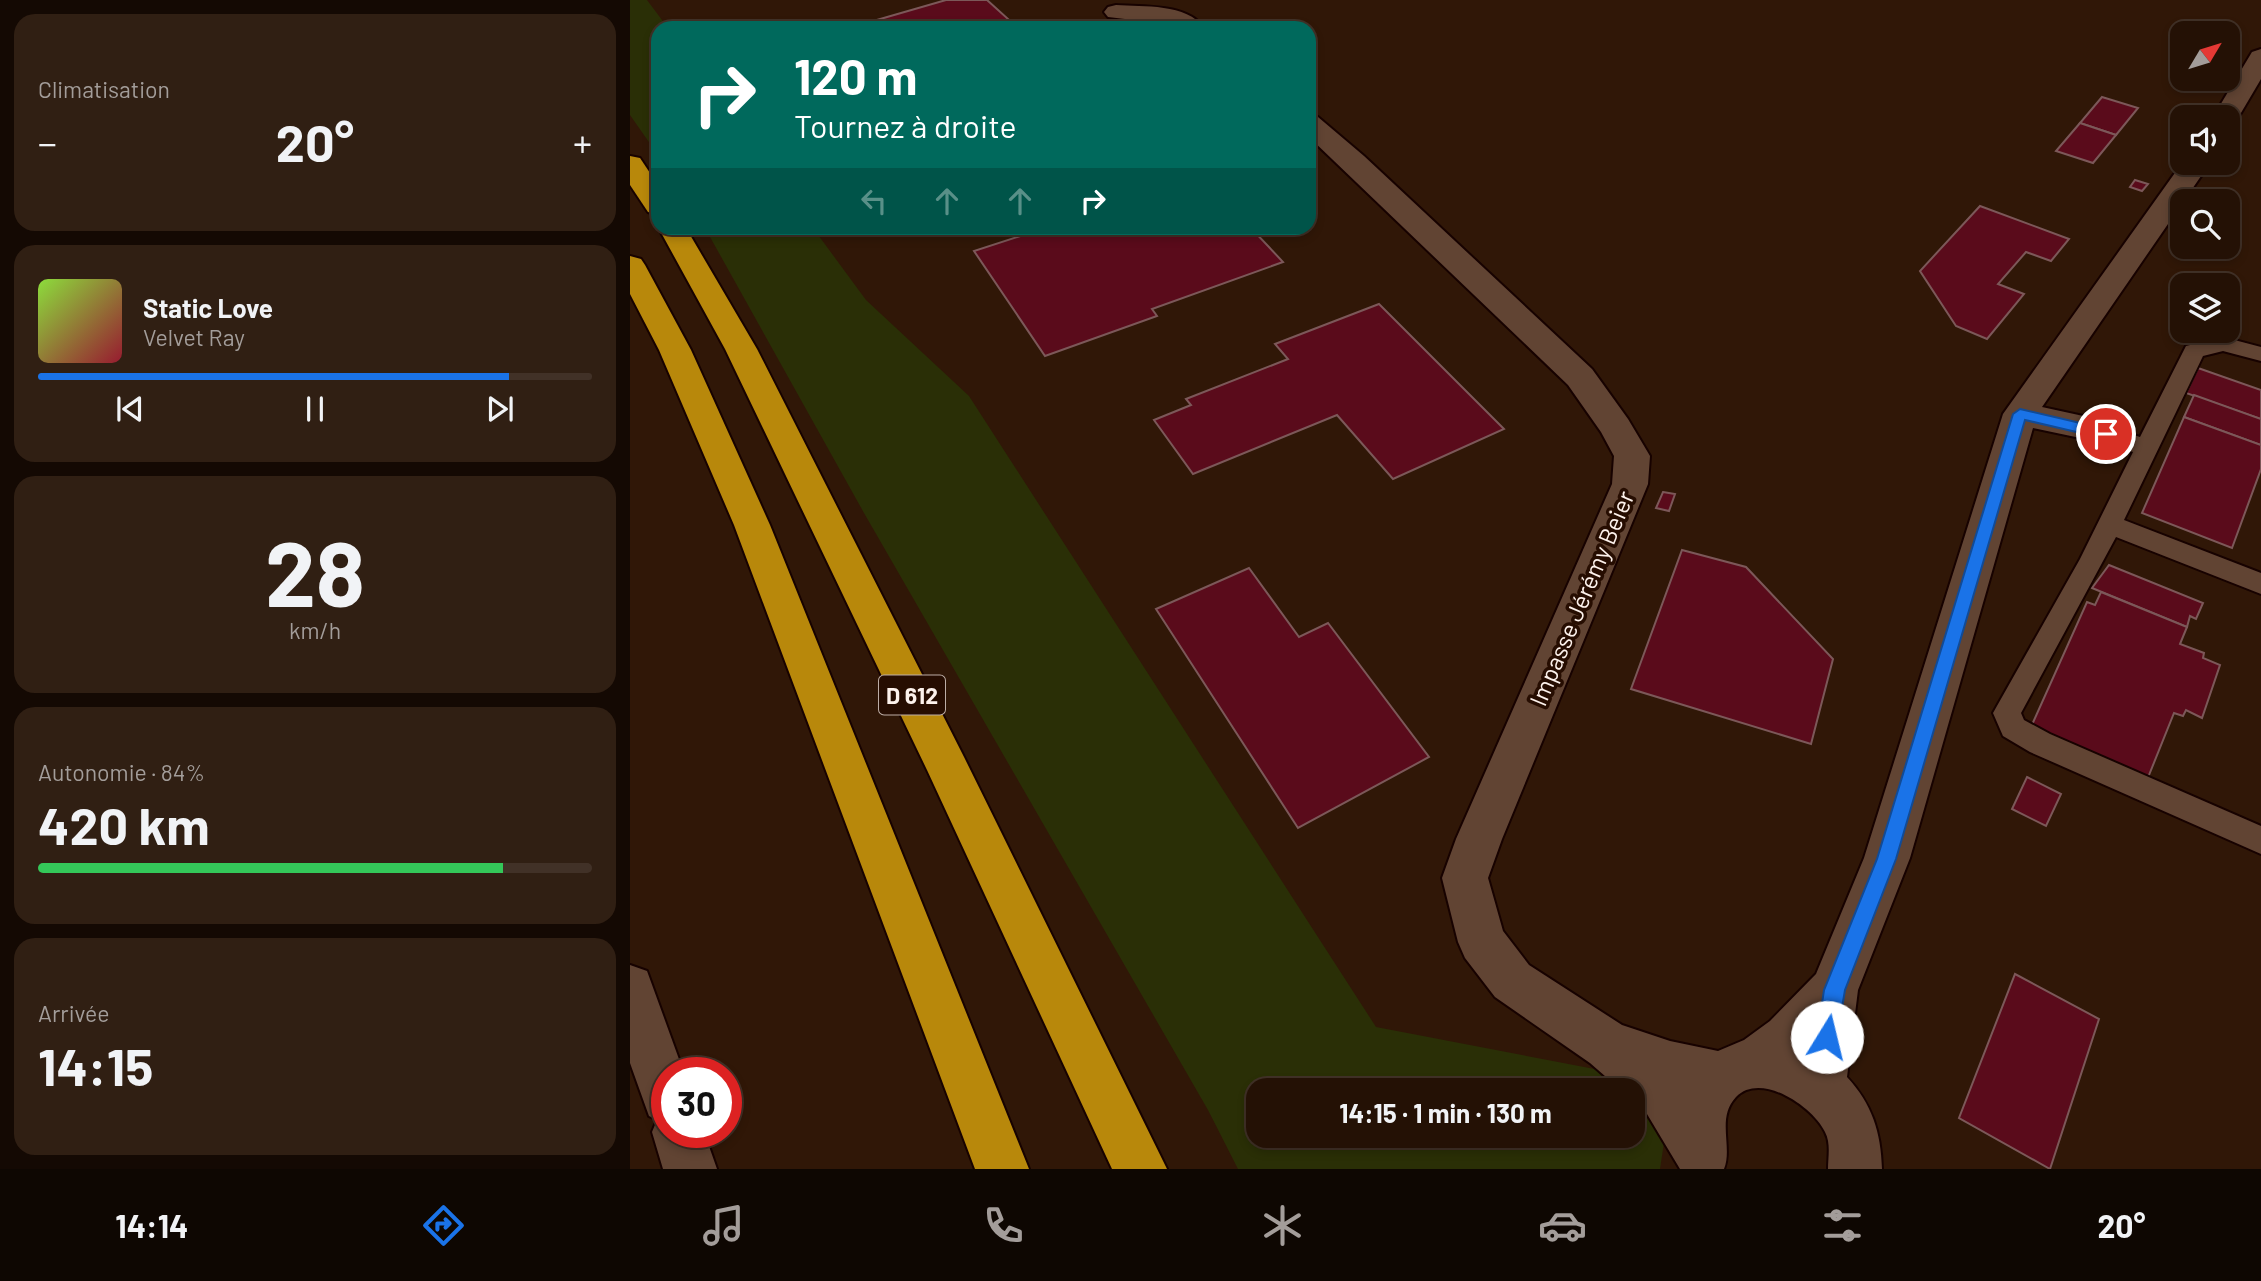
<!DOCTYPE html>
<html lang="fr">
<meta charset="utf-8">
<style>
:root{--surface:#241105;--page:#301f13;--text:#f1f3f6;--muted:#a39d9a;--line:#413127;--accent:#1a73e8}
body{margin:0;font-family:Barlow,sans-serif;background:var(--page);color:var(--text);height:100vh;display:flex;flex-direction:column;font-size:26px;white-space:nowrap}
*{box-sizing:border-box;margin:0}
p{font-size:23px;color:var(--muted)}
.icon{flex:none;width:38px;height:38px;fill:none;stroke:currentColor;stroke-width:2;stroke-linecap:round;stroke-linejoin:round}
.map{position:relative;flex:1;overflow:hidden}
.details{display:flex;flex-direction:column;gap:14px;padding:14px;background:#140903;width:630px}
.details>*{flex:none}
.banner{position:absolute;left:21px;top:21px;width:665px;height:214px;border-radius:21px;box-shadow:0 4px 10px #0003,0 0 0 2px var(--line);background:#00695c;color:#fff;overflow:hidden}
.needle{width:46px;rotate:52deg}
.buttons{position:absolute;left:1540px;top:21px;display:grid;gap:14px}
.buttons a{display:grid;place-items:center;width:70px;height:70px;border-radius:14px;background:var(--surface);box-shadow:0 4px 10px #0003,0 0 0 2px var(--line);font-size:35px}
.speed{position:absolute;left:21px;top:1057px;display:flex;gap:14px;font-size:35px;font-weight:700;text-align:center}
.speed>*{display:grid;place-content:center;width:91px;height:91px;border-radius:50%;background:var(--surface);box-shadow:0 4px 10px #0003,0 0 0 2px var(--line);line-height:1}
.speed .limit{border:10px solid #d22;background:#fff;color:#111}
.pin{position:absolute;display:grid;place-items:center;width:60px;height:60px;color:#fff;margin:-30px;border:4px solid #fff;border-radius:50%;box-shadow:0 2px 7px #0007}
.me{position:absolute;width:77px;margin:-38px;rotate:9deg;stroke-linejoin:round;filter:drop-shadow(0 0 5px #0008)}
.turn{display:flex;align-items:center;gap:24px;height:147px;padding:0 28px;font-size:32px}
.turn .icon{width:91px;height:91px;stroke-width:2.5}
.turn b{display:block;font-size:49px;line-height:60px}
.lanes{display:flex;align-items:center;height:66px;padding:0 28px;background:#0003;justify-content:center;gap:35px;direction:ltr}
.lanes .off{opacity:.35}
.big{font-size:52px;font-weight:700;line-height:1.1}
.details .widget{flex:1;display:flex;flex-direction:column;justify-content:center;gap:10px;min-width:0;padding:0 24px;border-radius:21px;background:var(--page)}
.details .dial{align-items:center;gap:0}
.dial b{font-size:91px;line-height:1}
.song{display:flex;align-items:center;gap:21px}
.cover{width:84px;height:84px;border-radius:10px;background:linear-gradient(135deg,hsl(90 70% 55%),hsl(350 70% 35%))}
.played{height:7px;border-radius:4px;background:linear-gradient(90deg,var(--accent) 85%,var(--line) 85%)}
.keys{display:flex;justify-content:space-around;direction:ltr}
.heat{display:flex;justify-content:space-between;align-items:center;font-size:38px;direction:ltr}
.charge{height:10px;border-radius:5px;background:linear-gradient(90deg,#34c759 84%,var(--line) 0)}
.trip{position:absolute;left:616px;top:1078px;width:399px;height:70px;border-radius:21px;background:var(--surface);box-shadow:0 4px 10px #0003,0 0 0 2px var(--line);font-weight:700;line-height:70px;text-align:center}
.tab-bar{display:flex;height:112px;justify-content:space-around;align-items:center;background:#0e0702;color:var(--muted)}
.tab-bar .icon{width:49px;height:49px}
.tab-bar .selected{color:var(--accent)}
.tab-bar b{font-size:32px;color:var(--text)}
main{display:flex;flex:1;min-height:0}
.map>svg:first-child{display:block}
.green{fill:#2a2f06;fill-rule:evenodd}
.building{fill:#5a0b1b;stroke:#7c5859;stroke-width:2}
.lines{fill:none;stroke-linecap:round;stroke-linejoin:round}
.lane-casing{stroke:#170200;stroke-width:4}
.street-casing{stroke:#170200;stroke-width:4}
.highway-casing{stroke:#170200;stroke-width:4}
.lane{fill:#614433;fill-rule:evenodd}
.street{fill:#614433;fill-rule:evenodd}
.highway{fill:#b8880b;fill-rule:evenodd}
.route{fill:#1a73e8;stroke:#114b97;stroke-width:2}
.labels{text-anchor:middle;dominant-baseline:central;stroke-width:7;stroke-linejoin:round;paint-order:stroke}
.shield{fill:#260d01;stroke:#bcada6;stroke-width:2}
.shield-label{font-size:23px;font-weight:bold;fill:#fdf2ec}
.street-label{font-size:24px;fill:#fdf2ec;stroke:#260d01}
</style>
<main>
<section class="details">
<div class="widget"><p>Climatisation</p>
<div class="heat"><a>−</a><b class="big">20°</b><a>+</a></div>
</div>
<div class="widget">
<div class="song"><i class="cover"></i><div><b>Static Love</b><p>Velvet Ray</p></div></div>
<div class="played"></div>
<div class="keys"><svg class="icon" aria-label="previous" viewBox="0 0 24 24"><path d="M18 5L8 12l10 7zM5 5v14"/></svg><svg class="icon" aria-label="pause" viewBox="0 0 24 24"><path d="M8 5v14M16 5v14"/></svg><svg class="icon" aria-label="next" viewBox="0 0 24 24"><path d="M6 5l10 7-10 7zM19 5v14"/></svg></div>
</div>
<div class="widget dial"><b>28</b><p>km/h</p></div>
<div class="widget"><p>Autonomie · 84%</p><b class="big">420 km</b><div class="charge"></div></div>
<div class="widget"><p>Arrivée</p><b class="big">14:15</b></div>
</section>
<div class="map">
<svg width="1631" height="1169" viewBox="0 0 1631 1169">
<rect width="100%" height="100%" fill="#301707"/>
<g class="green">
<polygon points="0,0 17,0 38,28 28,28 28,155 0,115"/>
<path d="M75,228H183L236,300L339,396L746,1027L1043,1084L1030,1169H608L578,1110L234,513ZM628,1090H1003V1136H628Z"/>
</g>
<g class="building">
<polygon points="316,0 357,0 388,28 219,28"/>
<polygon points="1472,97 1508,108 1486,135 1450,123"/>
<polygon points="1450,123 1486,135 1463,163 1426,151"/>
<polygon points="1505,180 1518,184 1512,191 1500,187"/>
<polygon points="1350,206 1439,239 1421,261 1396,252 1368,284 1394,294 1357,339 1326,326 1290,271"/>
<polygon points="415,228 621,228 653,262 522,309 527,316 415,356 344,251"/>
<polygon points="749,304 874,429 763,479 707,415 563,474 524,420 561,405 556,399 658,359 645,344"/>
<polygon points="1568,368 1631,390 1631,419 1556,393"/>
<polygon points="1564,395 1631,419 1631,445 1554,417"/>
<polygon points="1554,417 1631,445 1631,469 1602,548 1512,513"/>
<polygon points="1033,492 1045,494 1039,511 1026,508"/>
<polygon points="1052,550 1116,567 1203,659 1181,744 1001,689"/>
<polygon points="1479,565 1573,603 1566,619 1560,616 1557,627 1462,588"/>
<polygon points="619,568 669,637 698,623 799,757 668,828 526,609"/>
<polygon points="1471,592 1557,627 1550,644 1574,653 1573,658 1590,665 1572,718 1556,710 1553,716 1544,713 1517,780 1401,727 1457,602 1465,605"/>
<polygon points="1397,777 1431,794 1416,826 1382,809"/>
<polygon points="1385,974 1469,1019 1420,1169 1329,1118"/>
</g>
<g class="lines">
<g class="lane-casing">
<polygon id="lane" points="1593,337 1631,347 1631,361 1593,351 1573,356 1494,520 1631,573 1631,594 1486,537 1391,713 1394,720 1420,734 1631,826 1631,854 1400,752 1373,736 1363,713 1450,559 1503,452 1447,433 1443,427 1447,421 1455,419 1510,437 1556,346"/>
</g>
<g class="street-casing">
<g id="street">
<path d="M486,5C513,7 557,3 574,28H545L537,24L478,17L474,12L478,7Z"/>
<polygon points="1631,49 1631,79 1605,123 1598,125 1598,117 1583,117 1622,52"/>
<path d="M679,115L688,117L734,156L962,369L998,419L1020,456L1018,484L872,839L858,878L873,931L899,965L992,1025L1040,1041L1088,1051L1114,1040L1140,1021L1186,974L1234,858L1373,414L1552,163H1580L1412,407L1467,419L1472,427L1467,435L1455,439L1403,428L1280,858L1228,990L1217,1077C1242,1104 1251,1132 1252,1169H1198C1198,1157 1201,1143 1195,1132C1183,1107 1131,1071 1106,1097C1086,1118 1103,1147 1094,1169H1050L1017,1114L1003,1101V1090H991L960,1063L865,997L835,958L828,942L812,878L826,839L982,484L984,456L971,432L938,385L679,137Z"/>
<polygon points="0,965 17,971 54,1073 37,1073 37,1132 74,1132 87,1169 33,1169 22,1132 27,1120 19,1116 0,1063"/>
</g>
</g>
<g class="highway-casing">
<g id="highway">
<polygon points="0,156 10,158 28,185 28,215 18,212 0,185"/>
<polygon points="28,227 56,228 127,349 334,757 537,1169 482,1169 297,770 95,349"/>
<polygon points="0,256 11,259 15,265 61,350 140,525 399,1169 345,1169 104,525 29,350 0,294"/>
</g>
</g>
<use href="#lane" class="lane"/>
<use href="#street" class="street"/>
<use href="#highway" class="highway"/>
</g>
<polygon class="route" points="1390,409 1476,429 1483,434 1476,439 1395,420 1266,859 1215,990 1207,1037 1204,1044 1197,1047 1190,1044 1187,1037 1194,990 1247,859 1383,414"/>
<g class="labels">
<rect class="shield" x="249" y="675.5" width="66" height="39" rx="5"/>
<g class="shield-label">
<text x="282" y="695">D 612</text>
</g>
<g class="street-label">
<text transform="translate(951 598) rotate(-67)">Impasse Jérémy Beier</text>
</g>
</g>
</svg>
<div class="buttons">
<a><svg class="needle" viewBox="-14 -14 28 28"><path d="M0-13l5 13h-10z" fill="#e53935"/><path d="M0 13l5-13h-10z" fill="#a39d9a"/></svg></a>
<a><svg class="icon" aria-label="sound" viewBox="0 0 24 24"><path d="M4 9h4l5-4v14l-5-4H4zM17 9q2 3 0 6"/></svg></a>
<a><svg class="icon" aria-label="search" viewBox="0 0 24 24"><circle cx="10" cy="10" r="6"/><path d="M15 15l6 6"/></svg></a>
<a><svg class="icon" aria-label="layers" viewBox="0 0 24 24"><path d="M12 4l9 5-9 5-9-5zM3 14l9 5 9-5"/></svg></a>
</div>
<div class="speed"><div class="limit">30</div></div>
<div class="pin" style="left:1476px;top:434px;background:#d93025"><svg class="icon" aria-label="arrive" viewBox="0 0 24 24"><path d="M6 21V4h12l-3 4 3 4H6"/></svg></div>
<svg class="me" style="left:1197px;top:1037px" viewBox="-20 -20 40 40"><circle r="19" fill="#fff"/><path d="M0-13L10 11 0 6-10 11z" fill="#1a73e8"/></svg>
<div class="trip">14:15 · 1 min · 130 m</div>
<div class="banner">
<div class="turn"><svg class="icon" aria-label="right" viewBox="0 0 24 24"><path d="M7 20v-9h11M14 6l5 5-5 5"/></svg><div><b>120 m</b>Tournez à droite</div></div>
<div class="lanes"><svg class="icon off" aria-label="left" viewBox="0 0 24 24"><path d="M17 20v-9H6M10 6l-5 5 5 5"/></svg><svg class="icon off" aria-label="ahead" viewBox="0 0 24 24"><path d="M12 20V5M6 11l6-6 6 6"/></svg><svg class="icon off" aria-label="ahead" viewBox="0 0 24 24"><path d="M12 20V5M6 11l6-6 6 6"/></svg><svg class="icon" aria-label="right" viewBox="0 0 24 24"><path d="M7 20v-9h11M14 6l5 5-5 5"/></svg></div>
</div>
</div>
</main>
<nav class="tab-bar">
<b>14:14</b>
<svg class="icon selected" aria-label="directions" viewBox="0 0 24 24"><path d="M12 3l9 9-9 9-9-9zM9 14v-3h6M13 9l2 2-2 2"/></svg>
<svg class="icon" aria-label="music" viewBox="0 0 24 24"><path d="M9 18V5l10-2v13"/><circle cx="6" cy="18" r="3"/><circle cx="16" cy="16" r="3"/></svg>
<svg class="icon" aria-label="phone" viewBox="0 0 24 24"><path d="M5 4h4l2 5-3 2q2 4 5 5l2-3 5 2v4C11 20 4 13 5 4z"/></svg>
<svg class="icon" aria-label="climate" viewBox="0 0 24 24"><path d="M12 3v18M4 7l16 10M4 17L20 7"/></svg>
<svg class="icon" aria-label="car" viewBox="0 0 24 24"><path d="M5 17H2v-5l4-1 3-4h7l3 4 3 1v5h-3M9 17h6M6 11h13"/><circle cx="7" cy="17" r="2"/><circle cx="17" cy="17" r="2"/></svg>
<svg class="icon" aria-label="filters" viewBox="0 0 24 24"><path d="M4 7h16M4 17h16"/><circle cx="9" cy="7" r="2"/><circle cx="15" cy="17" r="2"/></svg>
<b>20°</b>
</nav>
